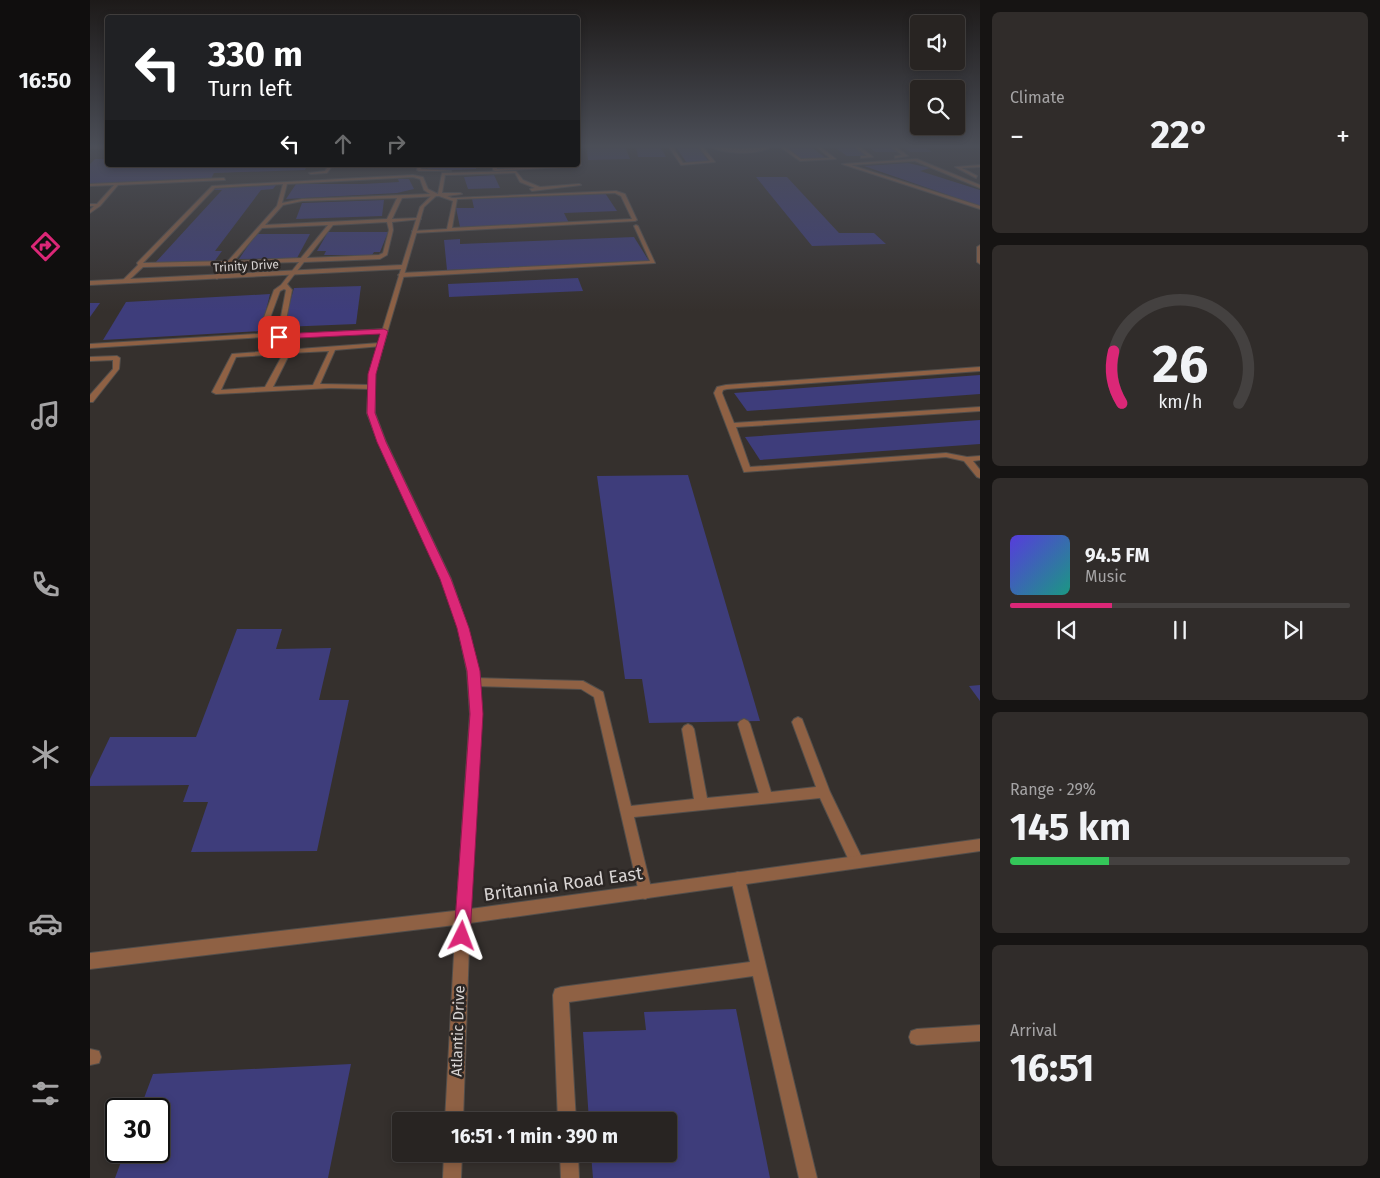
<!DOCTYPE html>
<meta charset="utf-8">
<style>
:root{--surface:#282422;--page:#302c2a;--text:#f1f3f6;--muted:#a5a4a5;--line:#444140;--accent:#db2777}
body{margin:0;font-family:"Fira Sans",sans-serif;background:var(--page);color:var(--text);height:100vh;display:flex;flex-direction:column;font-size:19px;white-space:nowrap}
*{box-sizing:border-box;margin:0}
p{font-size:16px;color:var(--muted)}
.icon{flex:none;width:28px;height:28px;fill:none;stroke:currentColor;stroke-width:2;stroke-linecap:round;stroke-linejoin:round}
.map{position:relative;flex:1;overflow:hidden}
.panel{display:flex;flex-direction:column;gap:12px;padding:12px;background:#161413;width:400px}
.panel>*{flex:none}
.top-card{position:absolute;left:15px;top:15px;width:475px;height:152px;border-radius:5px;box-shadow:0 2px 8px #0003,0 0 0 1px var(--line);background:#202124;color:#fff;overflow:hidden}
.tools{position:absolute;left:820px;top:15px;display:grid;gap:10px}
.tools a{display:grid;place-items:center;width:55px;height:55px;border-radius:5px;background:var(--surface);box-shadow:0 2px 8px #0003,0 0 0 1px var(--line);font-size:25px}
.speed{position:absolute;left:15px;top:1098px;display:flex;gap:10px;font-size:25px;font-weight:700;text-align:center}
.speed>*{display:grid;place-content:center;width:65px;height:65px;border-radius:50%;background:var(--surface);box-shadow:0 2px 8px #0003,0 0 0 1px var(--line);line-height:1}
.speed .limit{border:2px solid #111;border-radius:8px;background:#fff;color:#111}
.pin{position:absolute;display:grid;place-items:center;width:42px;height:42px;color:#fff;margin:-21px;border-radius:10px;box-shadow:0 2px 8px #0006}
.me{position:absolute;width:55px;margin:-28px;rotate:3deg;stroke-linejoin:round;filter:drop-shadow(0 0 4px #0008)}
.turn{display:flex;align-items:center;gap:18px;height:105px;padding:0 20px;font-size:22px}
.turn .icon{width:65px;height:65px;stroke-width:2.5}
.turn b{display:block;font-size:35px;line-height:42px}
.lanes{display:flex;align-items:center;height:48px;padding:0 20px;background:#0003;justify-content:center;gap:25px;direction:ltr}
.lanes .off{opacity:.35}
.big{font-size:38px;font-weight:700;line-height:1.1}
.panel .tile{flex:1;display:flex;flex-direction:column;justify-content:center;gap:8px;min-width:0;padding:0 18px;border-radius:8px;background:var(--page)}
.panel .dial{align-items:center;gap:0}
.dial svg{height:130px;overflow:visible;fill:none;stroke:var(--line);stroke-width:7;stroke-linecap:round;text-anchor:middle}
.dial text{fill:var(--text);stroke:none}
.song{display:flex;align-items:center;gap:15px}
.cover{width:60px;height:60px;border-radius:8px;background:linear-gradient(135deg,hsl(250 70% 55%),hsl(170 70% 35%))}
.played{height:5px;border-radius:2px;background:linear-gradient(90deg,var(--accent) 30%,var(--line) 30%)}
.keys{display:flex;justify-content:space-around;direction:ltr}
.heat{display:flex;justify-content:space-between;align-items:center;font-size:28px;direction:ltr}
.charge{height:8px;border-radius:4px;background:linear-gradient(90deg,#34c759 29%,var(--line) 0)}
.trip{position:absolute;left:302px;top:1112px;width:285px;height:50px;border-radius:5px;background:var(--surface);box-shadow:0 2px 8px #0003,0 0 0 1px var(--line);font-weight:700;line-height:50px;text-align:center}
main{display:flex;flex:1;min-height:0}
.dock{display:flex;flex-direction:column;width:90px;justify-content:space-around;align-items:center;background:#100e0e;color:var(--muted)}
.dock .icon{width:35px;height:35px}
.dock .selected{color:var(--accent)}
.dock b{font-size:22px;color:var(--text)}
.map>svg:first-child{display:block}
.building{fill:#3e3d7b}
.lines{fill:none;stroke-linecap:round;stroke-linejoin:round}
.service-casing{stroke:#524e4b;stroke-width:2}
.minor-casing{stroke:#524e4b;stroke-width:2}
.tertiary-casing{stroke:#524e4b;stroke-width:2}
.service{fill:#8f6144;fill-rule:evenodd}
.minor{fill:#8f6144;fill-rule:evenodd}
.tertiary{fill:#8f6144;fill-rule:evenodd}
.route{fill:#db2777;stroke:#8e194d}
.labels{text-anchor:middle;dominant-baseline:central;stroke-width:5;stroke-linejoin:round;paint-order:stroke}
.far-street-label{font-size:12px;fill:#d8d4d3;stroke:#2b2624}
.street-label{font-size:15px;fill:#d8d4d3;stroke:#2b2624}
.near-street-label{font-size:18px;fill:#d8d4d3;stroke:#2b2624}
</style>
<main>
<nav class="dock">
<b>16:50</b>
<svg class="icon selected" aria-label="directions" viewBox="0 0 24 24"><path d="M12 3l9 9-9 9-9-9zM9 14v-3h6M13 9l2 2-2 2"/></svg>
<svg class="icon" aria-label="music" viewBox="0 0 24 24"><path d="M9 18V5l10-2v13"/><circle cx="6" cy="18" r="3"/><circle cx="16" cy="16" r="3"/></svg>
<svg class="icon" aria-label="phone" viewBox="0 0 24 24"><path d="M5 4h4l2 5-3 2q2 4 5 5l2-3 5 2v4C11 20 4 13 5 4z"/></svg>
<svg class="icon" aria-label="climate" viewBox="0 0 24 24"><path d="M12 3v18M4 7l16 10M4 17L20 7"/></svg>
<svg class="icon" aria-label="car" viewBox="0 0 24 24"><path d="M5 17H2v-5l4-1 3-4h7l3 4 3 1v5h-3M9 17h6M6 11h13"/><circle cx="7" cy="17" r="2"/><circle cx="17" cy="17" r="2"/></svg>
<svg class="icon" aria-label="filters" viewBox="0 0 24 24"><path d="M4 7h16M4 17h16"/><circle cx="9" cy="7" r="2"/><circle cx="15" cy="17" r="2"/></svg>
</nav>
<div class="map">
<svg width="890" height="1178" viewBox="0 0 890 1178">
<rect width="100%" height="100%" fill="#35302d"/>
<g class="building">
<polygon points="496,146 535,146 540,159 498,160"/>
<polygon points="546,146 570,146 576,157 548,157"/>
<polygon points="585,146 607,146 620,163 597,163"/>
<polygon points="695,146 720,146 737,159 711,159"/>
<polygon points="743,146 764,146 777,156 757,156"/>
<polygon points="778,146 800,146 808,152 785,152"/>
<polygon points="812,146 833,146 842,152 820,152"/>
<polygon points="847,146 889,146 890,148 850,148"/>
<polygon points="5,159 18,159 18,165 217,165 215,170 124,173 121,179 0,184 0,164"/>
<polygon points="818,163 840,168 830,171 890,190 890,206 774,166"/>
<polygon points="270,165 304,165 303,168 269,168"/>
<polygon points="334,165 386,165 386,169 340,171"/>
<polygon points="404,175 410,188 378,189 374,177"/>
<polygon points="666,177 697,177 749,233 784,233 796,244 722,246"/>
<polygon points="308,179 319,179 324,189 307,193 196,199 206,184 273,184 309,182"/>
<polygon points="182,184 186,185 183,189 171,190 125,251 132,251 124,262 65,263 132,190 123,190 126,188"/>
<polygon points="515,193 527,211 474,213 479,223 370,227 366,208 384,208 382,199"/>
<polygon points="294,200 292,216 206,219 212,203"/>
<polygon points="238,232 298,232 290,252 284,252 282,255 234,255 236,251 227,251"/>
<polygon points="166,234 220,234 207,258 149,259"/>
<polygon points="544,237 559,261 357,270 354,240 370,239 370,244"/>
<polygon points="488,278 493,291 359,297 358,284"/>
<polygon points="271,286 266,324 193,327 204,288"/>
<polygon points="180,294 171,331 13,340 36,302"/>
<polygon points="0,303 10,303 0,317"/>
<polygon points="890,375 890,394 657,411 644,393"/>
<polygon points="890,420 890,444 670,460 655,437"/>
<polygon points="598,475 670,721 559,723 552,679 535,679 507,476"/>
<polygon points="147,629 192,629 186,649 241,648 229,700 259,700 227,851 101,852 118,802 93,802 99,785 0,786 0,779 20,737 106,737"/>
<polygon points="890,685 890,701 879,686"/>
<polygon points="646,1009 680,1178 503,1178 501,1154 579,1154 579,1121 499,1121 493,1032 556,1030 554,1012"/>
<polygon points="261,1064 238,1178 25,1178 35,1151 69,1151 69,1109 50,1109 63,1074"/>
</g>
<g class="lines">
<g class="service-casing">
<g id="service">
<rect x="0" y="146" width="18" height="2"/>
<polygon points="578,146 582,146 593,163 620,161 608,146 612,146 625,162 591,165"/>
<path d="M618,146L651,149L683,146C667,156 634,154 618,146Z"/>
<polygon points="689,146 694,146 711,159 740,158 725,146 729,146 746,159 710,161"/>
<polygon points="764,146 769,146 783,157 771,158 771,156 777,156"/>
<polygon points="800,146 805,146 818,156 805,158 805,156 812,155"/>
<polygon points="488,159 490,160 491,165 489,166 405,171 403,170 403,165 407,165 407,169 488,165"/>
<polygon points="827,159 890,185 890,188 825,161 761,165 890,206 890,209 752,164"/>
<polygon points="239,165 243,165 237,173 221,174 219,173 235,171"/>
<polygon points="328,165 332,165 331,169 361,171 329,171 327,170"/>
<polygon points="890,165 890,167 872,168 887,176 886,178 865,167"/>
<path d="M426,171L433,180L450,187L489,184L491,185L442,191L440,189L445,188L430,182L425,173L355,175L352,193H370L372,194L357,196L362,198L526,191L535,194L547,220L545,221L324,233L322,231L357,229L363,201L349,196L312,198L302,219L329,218L331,219L302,222L303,230L297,255L290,259L214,262L197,284L202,290L193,335L294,329L297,331L296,332L187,338L196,290L194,289L190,291L173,337L0,348V344L168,334L184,290L191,285L209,262L141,264L127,279L124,277L135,265L53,267L36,283L31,282L48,265L47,263L122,186L323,175L333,177L338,189L348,194L352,173ZM323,177L330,179L334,190L340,194L212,199L192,203L197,184ZM193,184L187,206L138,261L53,263L125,188ZM525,193L531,196L542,219L362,228L367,199ZM307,198L297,219L175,225L193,205L212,201ZM297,222L299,230L293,253L289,255L217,258L243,225ZM238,225L211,258L144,261L172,228Z"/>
<polygon points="134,178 135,180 28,185 10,206 0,213 0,210 4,206 0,206 0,204 7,204 24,185 0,186 0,184"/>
<polygon points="546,225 548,226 565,263 311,277 308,275 311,273 560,261 544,226"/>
<path d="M290,343L293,345L292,346L245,350L230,384L280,385H283V389L241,388L126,394L122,392L142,354ZM239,351L223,385L183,387L200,353ZM193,354L175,387L131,390L146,357Z"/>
<polygon points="27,356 30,358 29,369 3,402 0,402 0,395 23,369 23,360 0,361 0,357"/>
<polygon points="890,367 890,371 637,389 633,390 632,393 644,423 890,407 890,411 646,427 660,467 856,453 877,457 890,456 890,460 883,461 890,470 890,478 887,477 874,461 856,457 654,472 624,393 627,387 636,385"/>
<polygon points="384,678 493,681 513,692 541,806 604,799 592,729 594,726 598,724 602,726 604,729 617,798 669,793 648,724 650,721 654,719 658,721 660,724 681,792 726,787 702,722 704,719 708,717 712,719 740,792 774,862 772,867 767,868 762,867 730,798 544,817 562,892 560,897 555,899 550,897 504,697 491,689 384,686 380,685 378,682 380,679"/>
<polygon points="648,872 653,874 655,879 727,1178 709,1178 663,976 479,1002 486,1121 468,1121 463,995 465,989 471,987 660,962 641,879 643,874"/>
<polygon points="890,1025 890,1041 827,1045 821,1043 819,1037 821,1031 827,1029"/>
<polygon points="0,1049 9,1051 11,1057 9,1063 0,1065"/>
<polygon points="470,1154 488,1154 489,1178 471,1178"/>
</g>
</g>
<g class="minor-casing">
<g id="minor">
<polygon points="343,194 347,195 334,207 285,374 285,413 296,442 361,579 378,628 389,671 392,714 380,917 373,1121 355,1121 366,917 380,714 377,671 368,628 351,579 288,442 277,413 279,374 311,269 0,285 0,281 312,265 330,207"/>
<polygon points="890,245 890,264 887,262 887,247"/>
<polygon points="354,1154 372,1154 371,1178 353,1178"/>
</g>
</g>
<g class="tertiary-casing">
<polygon id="tertiary" points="890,839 890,851 373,924 0,969 0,953 373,910"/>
</g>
<use href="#service" class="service"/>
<use href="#minor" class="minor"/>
<use href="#tertiary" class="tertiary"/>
</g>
<linearGradient id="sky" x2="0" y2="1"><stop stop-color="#1d1a19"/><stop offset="0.47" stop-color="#4b4e57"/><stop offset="1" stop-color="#4b4e57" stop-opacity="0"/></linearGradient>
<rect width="890" height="311" fill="url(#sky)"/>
<polygon class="route" points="294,329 298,331 286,374 285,413 296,442 361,579 379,628 390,671 393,714 380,936 378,941 372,944 366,941 364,936 380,714 377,671 367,628 350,579 287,442 277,413 278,374 290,334 189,339 185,337 189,334"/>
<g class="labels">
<g class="far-street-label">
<text transform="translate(156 266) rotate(-3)">Trinity Drive</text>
</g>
<g class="street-label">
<text transform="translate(368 1031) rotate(-88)">Atlantic Drive</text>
</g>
<g class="near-street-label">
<text transform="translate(473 884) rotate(-8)">Britannia Road East</text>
</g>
</g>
</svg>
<div class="tools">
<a><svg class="icon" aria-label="sound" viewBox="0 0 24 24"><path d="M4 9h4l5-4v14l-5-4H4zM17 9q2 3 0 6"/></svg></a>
<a><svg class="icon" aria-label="search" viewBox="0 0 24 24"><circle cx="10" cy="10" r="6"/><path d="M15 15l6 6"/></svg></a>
</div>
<div class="speed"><div class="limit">30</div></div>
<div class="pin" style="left:189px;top:337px;background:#d93025"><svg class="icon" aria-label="arrive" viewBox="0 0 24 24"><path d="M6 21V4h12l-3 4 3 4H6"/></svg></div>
<svg class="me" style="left:372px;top:936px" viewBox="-20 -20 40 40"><path d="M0-17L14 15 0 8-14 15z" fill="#db2777" stroke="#fff" stroke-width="4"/></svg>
<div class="trip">16:51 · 1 min · 390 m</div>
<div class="top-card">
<div class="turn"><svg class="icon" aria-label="left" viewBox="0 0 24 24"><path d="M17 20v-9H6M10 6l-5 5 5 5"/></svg><div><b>330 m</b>Turn left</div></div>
<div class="lanes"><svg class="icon" aria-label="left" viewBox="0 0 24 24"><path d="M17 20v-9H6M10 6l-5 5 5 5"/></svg><svg class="icon off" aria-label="ahead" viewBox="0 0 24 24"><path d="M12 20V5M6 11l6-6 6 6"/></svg><svg class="icon off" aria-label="right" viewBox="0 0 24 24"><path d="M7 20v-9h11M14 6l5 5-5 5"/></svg></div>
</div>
</div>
<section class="panel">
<div class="tile"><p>Climate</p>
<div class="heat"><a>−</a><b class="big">22°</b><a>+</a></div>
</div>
<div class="tile dial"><svg viewBox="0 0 100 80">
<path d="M14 69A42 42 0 1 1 86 69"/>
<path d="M14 69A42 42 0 0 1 9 37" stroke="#db2777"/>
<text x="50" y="56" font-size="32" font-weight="700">26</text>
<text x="50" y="72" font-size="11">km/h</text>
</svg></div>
<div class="tile">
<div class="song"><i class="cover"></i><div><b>94.5 FM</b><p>Music</p></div></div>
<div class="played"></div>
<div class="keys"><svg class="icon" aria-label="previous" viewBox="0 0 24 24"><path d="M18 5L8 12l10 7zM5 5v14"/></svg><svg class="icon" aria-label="pause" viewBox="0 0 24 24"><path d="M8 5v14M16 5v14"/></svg><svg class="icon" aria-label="next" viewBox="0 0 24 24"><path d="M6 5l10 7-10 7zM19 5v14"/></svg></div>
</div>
<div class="tile"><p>Range · 29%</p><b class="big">145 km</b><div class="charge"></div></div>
<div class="tile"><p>Arrival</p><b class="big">16:51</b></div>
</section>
</main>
